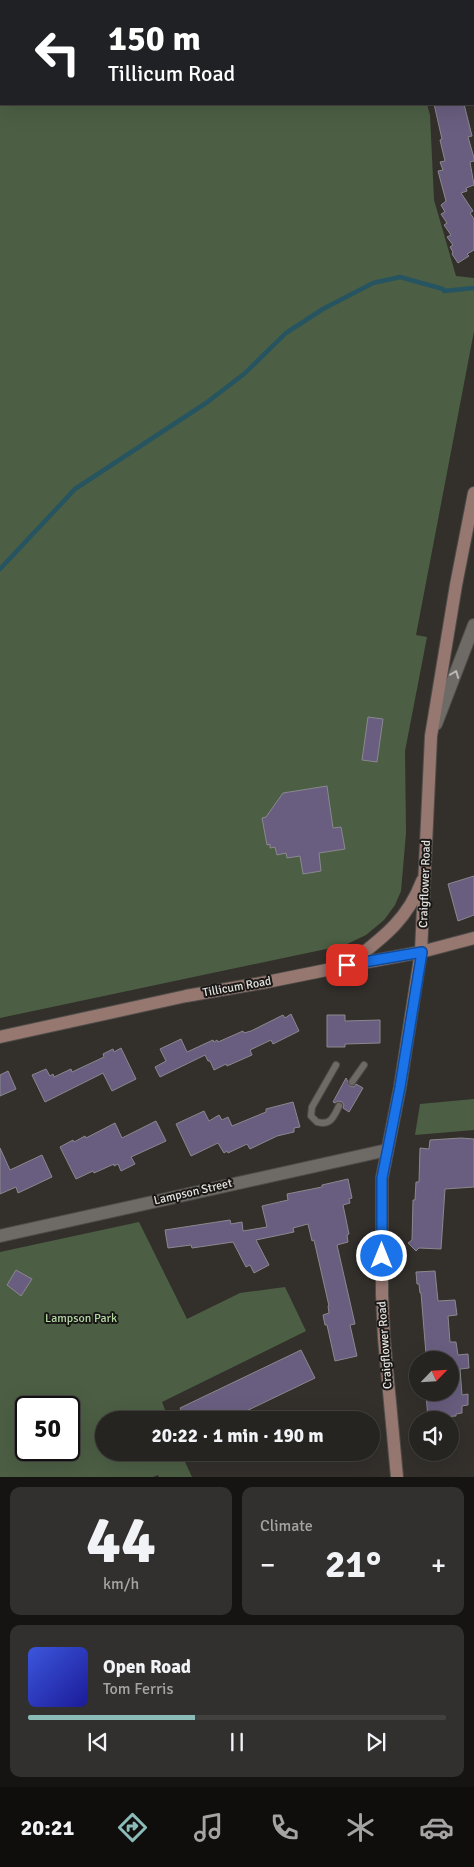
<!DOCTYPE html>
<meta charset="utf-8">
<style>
:root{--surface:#262421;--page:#32302e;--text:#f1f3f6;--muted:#a4a4a5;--line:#42413f;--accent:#8bbbb9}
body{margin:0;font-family:Signika,sans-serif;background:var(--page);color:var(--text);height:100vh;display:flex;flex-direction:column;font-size:19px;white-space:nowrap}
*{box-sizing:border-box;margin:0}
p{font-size:16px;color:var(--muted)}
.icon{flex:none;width:28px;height:28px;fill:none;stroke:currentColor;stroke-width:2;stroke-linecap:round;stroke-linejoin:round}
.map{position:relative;height:1477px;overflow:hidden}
.drawer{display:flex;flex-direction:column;gap:10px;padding:10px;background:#151412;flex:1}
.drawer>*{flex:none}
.top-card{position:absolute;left:0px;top:0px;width:475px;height:105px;box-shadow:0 5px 20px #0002,0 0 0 1px var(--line);background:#202124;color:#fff;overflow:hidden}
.needle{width:32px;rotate:65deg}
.fabs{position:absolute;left:409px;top:1351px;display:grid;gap:10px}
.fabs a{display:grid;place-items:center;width:50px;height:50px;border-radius:50%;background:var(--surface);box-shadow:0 5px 20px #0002,0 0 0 1px var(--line);font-size:25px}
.speed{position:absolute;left:15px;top:1396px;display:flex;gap:10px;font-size:25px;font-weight:700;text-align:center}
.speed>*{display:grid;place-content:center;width:65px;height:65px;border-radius:50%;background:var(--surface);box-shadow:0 5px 20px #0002,0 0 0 1px var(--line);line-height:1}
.speed .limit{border:2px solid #111;border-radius:8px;background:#fff;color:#111}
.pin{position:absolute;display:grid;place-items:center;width:42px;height:42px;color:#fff;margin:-21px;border-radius:10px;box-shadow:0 2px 8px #0006}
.me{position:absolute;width:55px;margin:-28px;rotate:0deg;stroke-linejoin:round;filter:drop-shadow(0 0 4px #0008)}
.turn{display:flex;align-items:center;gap:18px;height:105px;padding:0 25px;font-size:22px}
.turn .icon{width:65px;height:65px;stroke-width:2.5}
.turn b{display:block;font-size:35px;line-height:42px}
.big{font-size:38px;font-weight:700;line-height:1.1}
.drawer .card{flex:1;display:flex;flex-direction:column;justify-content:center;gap:8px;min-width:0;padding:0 18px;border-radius:10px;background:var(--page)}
.drawer .dial{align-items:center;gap:0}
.dial b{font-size:65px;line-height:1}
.song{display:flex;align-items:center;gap:15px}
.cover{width:60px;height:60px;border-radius:8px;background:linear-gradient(135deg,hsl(230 70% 55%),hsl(240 70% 35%))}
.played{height:5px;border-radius:2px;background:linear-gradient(90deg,var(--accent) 40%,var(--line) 40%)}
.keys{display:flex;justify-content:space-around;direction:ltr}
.heat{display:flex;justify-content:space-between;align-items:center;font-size:28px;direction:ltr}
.drawer .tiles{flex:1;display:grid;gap:10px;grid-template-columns:1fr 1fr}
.card:last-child{grid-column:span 2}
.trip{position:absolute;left:95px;top:1411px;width:285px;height:50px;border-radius:25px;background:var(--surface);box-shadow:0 5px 20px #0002,0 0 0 1px var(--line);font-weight:700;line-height:50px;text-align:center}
.tabs{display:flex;height:80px;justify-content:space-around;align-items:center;background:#0f0e0d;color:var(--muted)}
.tabs .icon{width:35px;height:35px}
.tabs .on{color:var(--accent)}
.tabs b{font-size:22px;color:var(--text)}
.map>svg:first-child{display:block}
.green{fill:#4c5f44;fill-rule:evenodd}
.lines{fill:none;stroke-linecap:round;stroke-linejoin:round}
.stream{stroke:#265461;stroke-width:4.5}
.building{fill:#695e7f;stroke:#8a888e}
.service-casing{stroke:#504d49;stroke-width:8}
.minor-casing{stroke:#504d49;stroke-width:14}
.tertiary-casing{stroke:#504d49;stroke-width:14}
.secondary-casing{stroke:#504d49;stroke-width:14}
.service{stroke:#6e6b66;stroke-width:6}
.minor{stroke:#6e6b66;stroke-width:12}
.tertiary{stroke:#6e6b66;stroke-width:12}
.secondary{stroke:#967871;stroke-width:12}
.oneway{stroke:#bbb9b5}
.route-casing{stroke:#114b97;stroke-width:12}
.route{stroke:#1a73e8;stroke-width:9}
.labels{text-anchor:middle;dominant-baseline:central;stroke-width:4;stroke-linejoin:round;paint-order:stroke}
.street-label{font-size:12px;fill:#e5e3e0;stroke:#1a1816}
.park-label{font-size:12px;fill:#b3d9a3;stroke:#1a1816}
</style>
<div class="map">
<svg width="474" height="1477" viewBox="0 0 474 1477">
<rect width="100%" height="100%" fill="#33302c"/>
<g class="green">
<polygon points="0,0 395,0 1,1 1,104 427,104 430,115 434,200 456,276 474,278 474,331 416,635 427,637 405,751 406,833 401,891 395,905 384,920 366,935 345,945 0,1018"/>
<polygon points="474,1099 474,1130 415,1135 420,1104"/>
<path d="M139,1222L187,1319L240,1293L285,1287L306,1331L162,1402L169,1420H104V1452L181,1453L192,1477H159L158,1475L153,1477H0V1252ZM26,1408H69V1450H26Z"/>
</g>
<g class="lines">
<polyline class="stream" points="0,569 75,489 206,403 244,374 286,333 323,309 373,283 400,277 443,289 444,291 474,288"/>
</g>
<g class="building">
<polygon points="434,104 464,104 472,136 468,137 474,158 474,161 470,162 474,185 466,188 467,191 461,193 473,211 470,213 474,219 474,250 467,254 469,256 458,263 452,254 453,252 450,247 453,245 447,237 451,235 444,225 447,223 441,214 445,212 441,205 446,201 438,171 443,170 440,162 445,161 440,140 442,139"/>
<polygon points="368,717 383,719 377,762 362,760"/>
<polygon points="327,786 333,828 341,827 345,849 319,853 321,871 303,874 300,856 287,858 286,853 277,855 275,847 270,848 270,844 267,845 262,818 266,817 283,793"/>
<polygon points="474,876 474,915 458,921 448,884"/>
<polygon points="291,1014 299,1031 273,1044 271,1040 250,1050 252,1055 227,1066 226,1064 214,1070 210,1061 208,1061 205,1055 160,1077 155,1067 166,1061 160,1049 181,1039 187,1052 213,1040 214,1042 217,1040 218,1042 243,1031 244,1033 251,1031 283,1015 285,1018"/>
<polygon points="327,1015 345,1015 345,1021 380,1020 380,1043 345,1044 345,1047 327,1047"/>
<polygon points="121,1048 136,1079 112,1091 103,1073 45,1102 32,1075 46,1069 50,1076 53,1074 54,1077 71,1069 72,1072 104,1057 103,1054 113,1049 114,1052"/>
<polygon points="8,1071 16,1089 0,1096 0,1075"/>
<polygon points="346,1078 350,1086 354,1087 356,1084 363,1088 349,1112 343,1108 344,1105 342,1102 338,1101 335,1103 333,1102"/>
<polygon points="293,1102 300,1127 294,1128 294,1132 277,1136 250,1149 247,1144 228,1153 227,1151 224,1153 218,1143 191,1156 176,1124 204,1111 209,1121 219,1115 222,1120 228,1117 232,1126 266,1112 266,1109"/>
<polygon points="156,1121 166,1141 131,1157 135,1164 121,1171 118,1164 114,1166 114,1164 94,1173 93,1171 76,1179 60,1147 73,1140 74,1142 85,1136 86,1138 115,1123 122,1138"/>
<polygon points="461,1138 474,1139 474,1187 445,1189 441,1249 419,1248 416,1251 408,1243 412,1240 413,1200 415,1200 416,1182 419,1182 420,1148 429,1149 430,1140"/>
<polygon points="0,1148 10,1170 42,1155 52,1177 18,1193 16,1187 0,1194"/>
<polygon points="348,1179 352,1198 349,1199 350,1203 343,1205 349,1234 347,1235 348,1242 337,1245 355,1324 350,1325 357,1356 335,1361 327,1325 325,1325 323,1315 329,1313 328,1306 329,1306 314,1240 312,1241 308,1224 293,1228 294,1232 256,1240 269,1265 254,1273 250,1265 246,1267 233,1242 192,1248 191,1245 168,1248 165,1230 230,1220 231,1224 242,1222 243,1231 267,1227 262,1206 288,1200 287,1194 322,1187 322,1185"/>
<polygon points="16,1270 32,1279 21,1296 7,1285"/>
<polygon points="435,1271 438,1301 455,1300 457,1315 448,1316 450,1342 456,1342 458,1355 468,1354 469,1368 460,1369 462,1395 468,1394 468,1405 462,1406 462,1413 456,1414 456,1416 428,1418 426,1395 450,1394 450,1360 444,1360 443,1353 426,1354 421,1293 420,1293 419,1284 417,1284 416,1272"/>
<polygon points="301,1350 315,1378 238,1415 240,1420 186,1420 180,1408"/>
</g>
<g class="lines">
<g class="service-casing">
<g id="service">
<path d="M336,1065L312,1107L311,1116L317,1122C331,1126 334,1116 339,1106"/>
<polyline points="352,1082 364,1065"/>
</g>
</g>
<g class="minor-casing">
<polyline id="minor" points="436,724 474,625"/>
</g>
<g class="tertiary-casing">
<polyline id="tertiary" points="0,1236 387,1150"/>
</g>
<g class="secondary-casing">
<g id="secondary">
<path d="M349,964C381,939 407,921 422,881"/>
<polyline points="0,1037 186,996 267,982 346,966 421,952 474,938"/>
<polyline points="397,1477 384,1338 382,1294 382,1178 400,1087 421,952 431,736 456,585 474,493"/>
</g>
</g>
<use href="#service" class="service"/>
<use href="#minor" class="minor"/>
<use href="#tertiary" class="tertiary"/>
<use href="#secondary" class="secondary"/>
</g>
<defs><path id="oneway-chevron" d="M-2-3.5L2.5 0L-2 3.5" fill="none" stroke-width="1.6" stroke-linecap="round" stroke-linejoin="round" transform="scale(1.25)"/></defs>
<use class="oneway" href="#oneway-chevron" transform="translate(455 674) rotate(-69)"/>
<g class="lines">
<g class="route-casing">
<polyline id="route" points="347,965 422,952 400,1087 382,1178 382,1256"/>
</g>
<use href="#route" class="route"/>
</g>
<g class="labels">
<g class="street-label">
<text transform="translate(425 884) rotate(-88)">Craigflower Road</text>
<text transform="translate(237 987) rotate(-10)">Tillicum Road</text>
<text transform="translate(193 1192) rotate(-13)">Lampson Street</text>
<text transform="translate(385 1345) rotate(-94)">Craigflower Road</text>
</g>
<g class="park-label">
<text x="81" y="1318">Lampson Park</text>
</g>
</g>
</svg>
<div class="fabs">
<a><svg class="needle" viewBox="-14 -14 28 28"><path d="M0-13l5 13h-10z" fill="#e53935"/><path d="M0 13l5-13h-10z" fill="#a4a4a5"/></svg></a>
<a><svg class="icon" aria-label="sound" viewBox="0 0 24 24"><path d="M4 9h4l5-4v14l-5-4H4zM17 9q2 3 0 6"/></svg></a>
</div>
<div class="speed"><div class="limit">50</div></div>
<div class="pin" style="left:347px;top:965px;background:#d93025"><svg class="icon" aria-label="arrive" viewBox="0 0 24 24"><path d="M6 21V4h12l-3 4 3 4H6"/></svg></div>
<svg class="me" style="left:382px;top:1256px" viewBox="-20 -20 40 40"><circle r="17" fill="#1a73e8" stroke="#fff" stroke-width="3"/><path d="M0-11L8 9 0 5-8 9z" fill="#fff"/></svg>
<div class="trip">20:22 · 1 min · 190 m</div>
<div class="top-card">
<div class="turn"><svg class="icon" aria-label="left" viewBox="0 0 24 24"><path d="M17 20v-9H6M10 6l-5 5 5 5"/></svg><div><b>150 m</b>Tillicum Road</div></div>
</div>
</div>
<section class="drawer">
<div class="tiles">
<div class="card dial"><b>44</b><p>km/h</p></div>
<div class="card"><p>Climate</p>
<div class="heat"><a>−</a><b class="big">21°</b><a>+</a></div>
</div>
<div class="card">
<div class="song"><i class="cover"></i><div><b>Open Road</b><p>Tom Ferris</p></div></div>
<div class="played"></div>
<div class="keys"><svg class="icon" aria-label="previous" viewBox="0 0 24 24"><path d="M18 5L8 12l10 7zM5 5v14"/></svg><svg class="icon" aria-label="pause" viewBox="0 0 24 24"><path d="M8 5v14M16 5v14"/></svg><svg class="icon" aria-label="next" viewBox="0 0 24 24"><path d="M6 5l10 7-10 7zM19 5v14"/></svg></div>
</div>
</div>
</section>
<nav class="tabs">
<b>20:21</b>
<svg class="icon on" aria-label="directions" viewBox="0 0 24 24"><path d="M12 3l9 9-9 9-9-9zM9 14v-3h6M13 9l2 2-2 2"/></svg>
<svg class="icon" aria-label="music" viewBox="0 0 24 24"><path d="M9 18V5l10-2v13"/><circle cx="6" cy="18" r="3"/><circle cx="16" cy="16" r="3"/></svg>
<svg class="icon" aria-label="phone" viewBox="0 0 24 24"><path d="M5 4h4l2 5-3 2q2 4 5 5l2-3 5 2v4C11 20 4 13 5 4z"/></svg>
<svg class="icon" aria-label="climate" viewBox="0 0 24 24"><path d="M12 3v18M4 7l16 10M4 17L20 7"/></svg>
<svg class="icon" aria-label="car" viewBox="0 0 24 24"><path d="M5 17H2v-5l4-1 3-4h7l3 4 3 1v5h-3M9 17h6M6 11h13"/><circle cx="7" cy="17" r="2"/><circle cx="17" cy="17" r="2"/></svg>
</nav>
